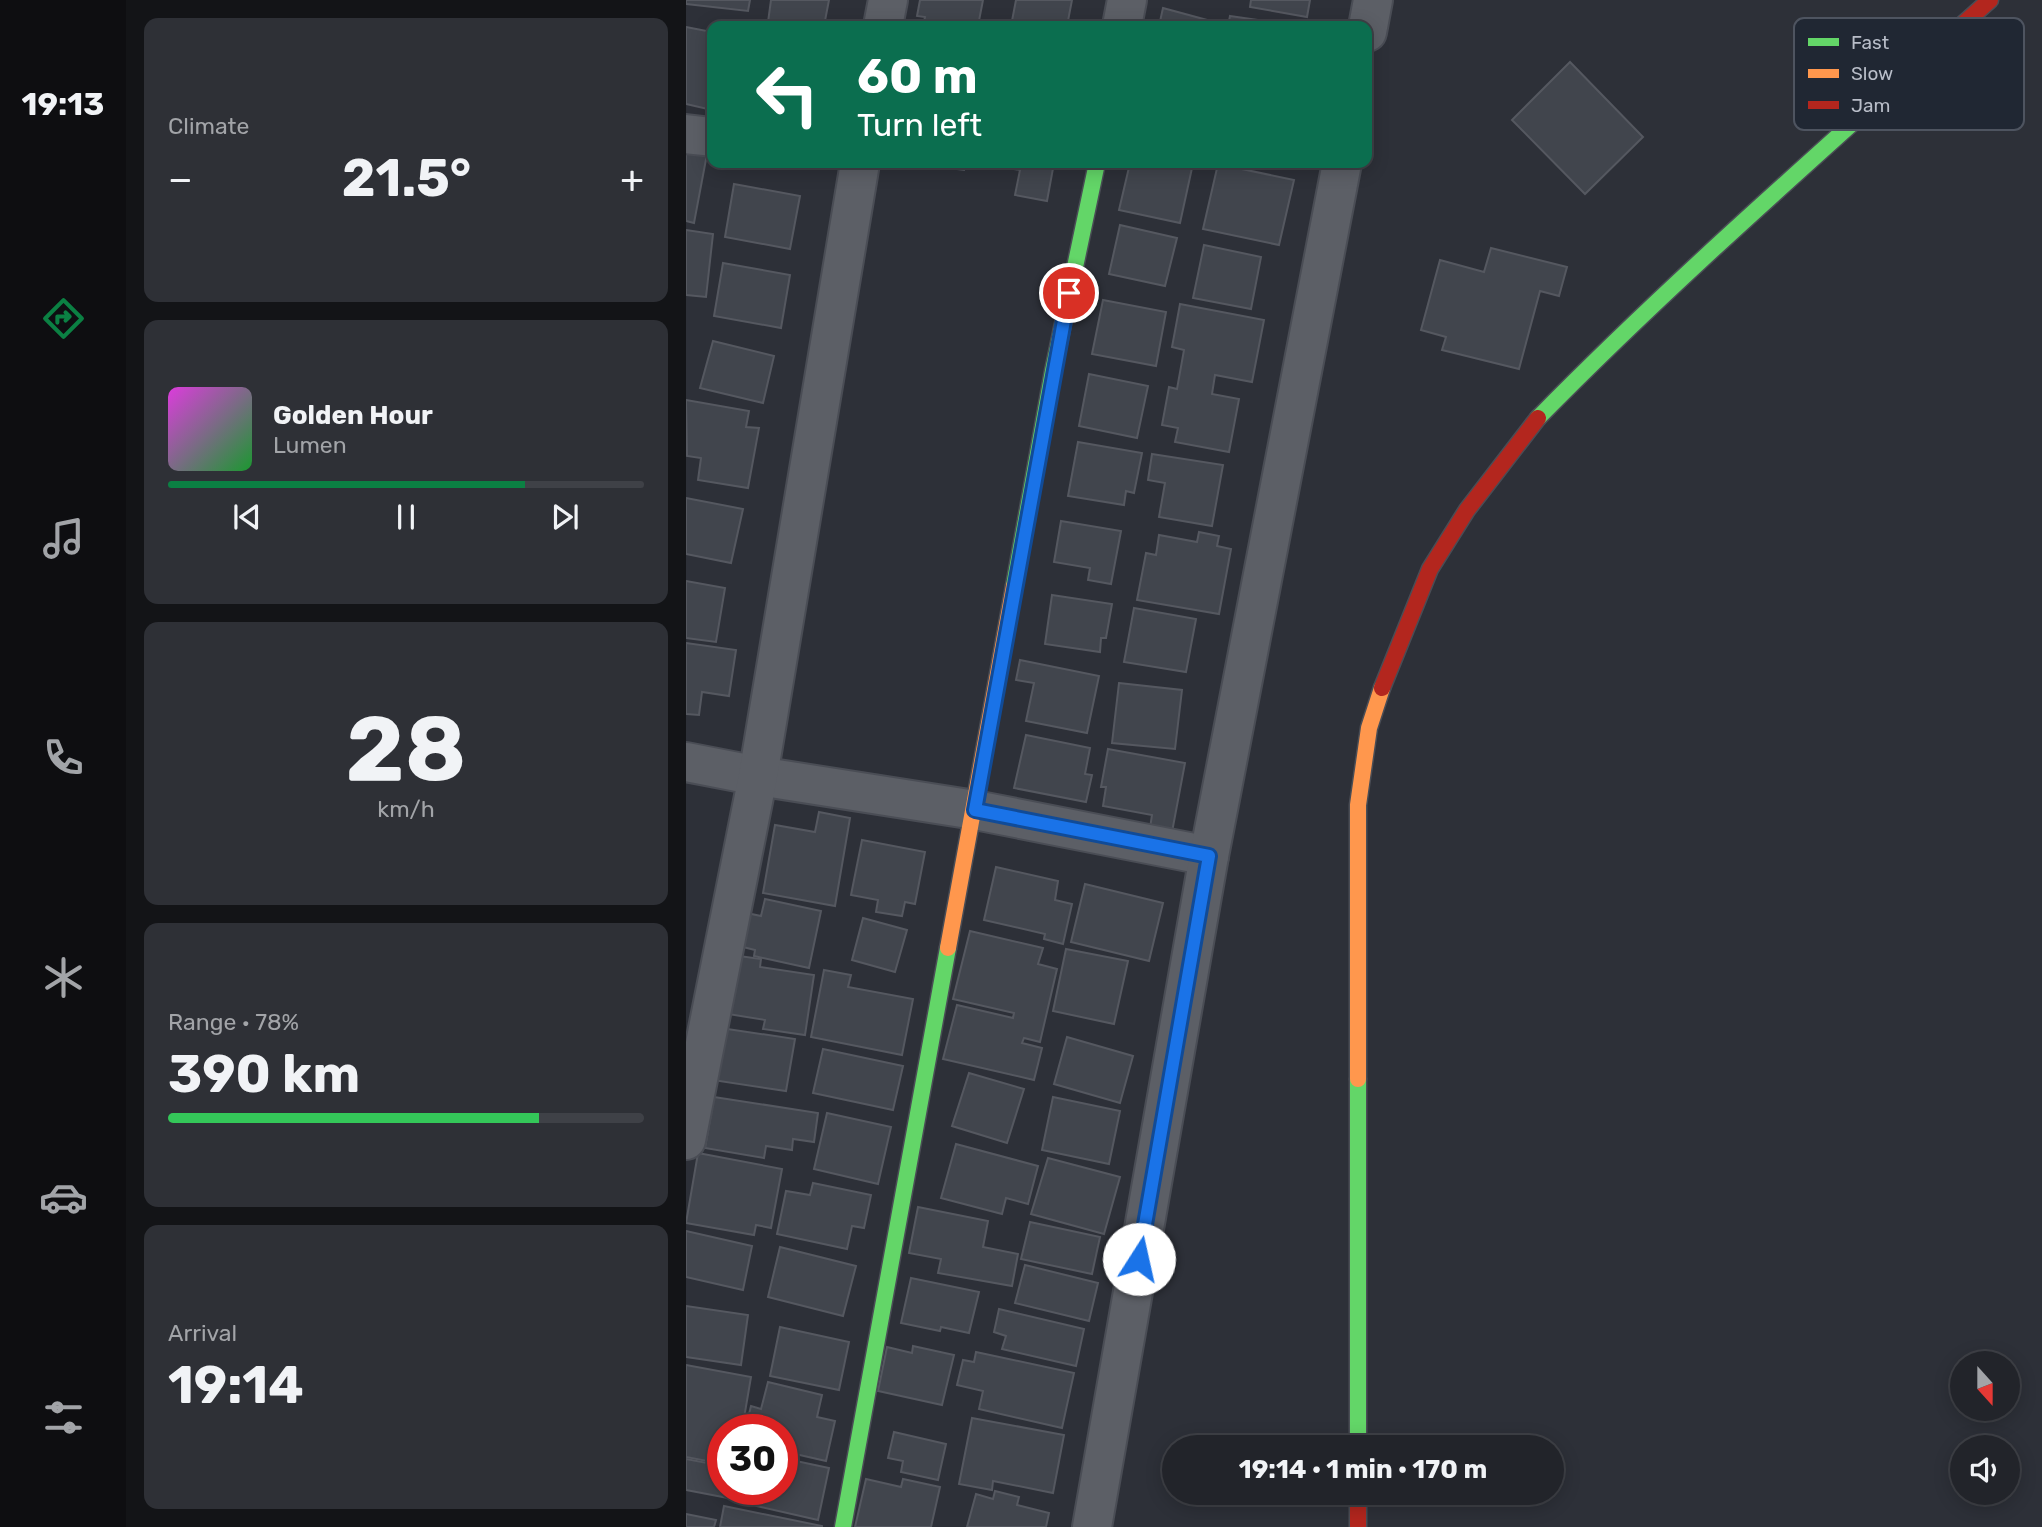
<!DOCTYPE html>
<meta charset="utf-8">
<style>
:root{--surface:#22242a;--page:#2e3036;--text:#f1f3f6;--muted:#a2a4a8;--line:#3f4147;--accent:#0b8043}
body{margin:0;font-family:Rubik,sans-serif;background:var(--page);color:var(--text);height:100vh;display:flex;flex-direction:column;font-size:26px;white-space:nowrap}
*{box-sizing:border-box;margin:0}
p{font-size:23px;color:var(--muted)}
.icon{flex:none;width:38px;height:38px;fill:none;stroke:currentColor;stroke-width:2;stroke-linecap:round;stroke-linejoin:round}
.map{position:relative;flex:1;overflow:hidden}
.side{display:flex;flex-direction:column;gap:18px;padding:18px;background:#131417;width:560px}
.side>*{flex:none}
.guide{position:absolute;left:21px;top:21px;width:665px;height:147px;border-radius:14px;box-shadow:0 4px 18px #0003,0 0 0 2px var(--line);background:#0b6e4f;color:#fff;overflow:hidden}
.needle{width:46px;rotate:159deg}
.tools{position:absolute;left:1264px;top:1351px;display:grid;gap:14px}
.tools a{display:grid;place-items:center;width:70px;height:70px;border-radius:50%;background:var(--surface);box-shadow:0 4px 18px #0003,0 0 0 2px var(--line);font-size:35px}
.speed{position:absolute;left:21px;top:1414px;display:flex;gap:14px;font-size:35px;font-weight:700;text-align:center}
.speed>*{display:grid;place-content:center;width:91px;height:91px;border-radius:50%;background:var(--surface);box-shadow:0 4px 18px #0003,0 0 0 2px var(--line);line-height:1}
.speed .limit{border:10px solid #d22;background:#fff;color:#111}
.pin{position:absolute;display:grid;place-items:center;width:60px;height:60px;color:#fff;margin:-30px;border:4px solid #fff;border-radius:50%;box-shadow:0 2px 7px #0007}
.me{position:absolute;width:77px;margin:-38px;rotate:10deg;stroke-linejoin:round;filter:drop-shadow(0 0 5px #0008)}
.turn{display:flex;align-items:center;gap:24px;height:147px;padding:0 35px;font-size:32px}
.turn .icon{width:91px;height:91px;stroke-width:2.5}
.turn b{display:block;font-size:49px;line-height:60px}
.big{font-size:52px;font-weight:700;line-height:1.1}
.side .tile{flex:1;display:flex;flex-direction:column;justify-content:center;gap:10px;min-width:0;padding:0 24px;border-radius:14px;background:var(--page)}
.side .dial{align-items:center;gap:0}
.dial b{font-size:91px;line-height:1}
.song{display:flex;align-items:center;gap:21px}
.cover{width:84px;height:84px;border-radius:10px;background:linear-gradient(135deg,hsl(300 70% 55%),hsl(130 70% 35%))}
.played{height:7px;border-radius:4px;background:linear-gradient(90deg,var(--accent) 75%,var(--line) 75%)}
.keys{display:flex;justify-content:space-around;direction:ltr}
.heat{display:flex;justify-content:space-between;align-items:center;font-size:38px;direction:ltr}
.charge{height:10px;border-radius:5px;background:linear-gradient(90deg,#34c759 78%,var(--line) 0)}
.trip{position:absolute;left:476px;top:1435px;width:402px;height:70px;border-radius:35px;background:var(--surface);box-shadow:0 4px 18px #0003,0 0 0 2px var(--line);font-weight:700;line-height:70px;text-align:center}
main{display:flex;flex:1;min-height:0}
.menu{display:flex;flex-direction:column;width:126px;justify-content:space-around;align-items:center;background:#0e0e11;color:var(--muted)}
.menu .icon{width:49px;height:49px}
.menu .current{color:var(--accent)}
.menu b{font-size:32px;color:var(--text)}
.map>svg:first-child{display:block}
.building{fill:#41454d;stroke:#555860;stroke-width:2}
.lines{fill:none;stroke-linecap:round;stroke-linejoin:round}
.street-casing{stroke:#4a4d55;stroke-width:42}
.fast-casing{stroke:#4a4d55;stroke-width:19}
.slow-casing{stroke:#4a4d55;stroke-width:19}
.jam-casing{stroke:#4a4d55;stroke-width:19}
.street{stroke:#5c5f66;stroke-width:38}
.fast{stroke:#63d668;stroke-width:16}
.slow{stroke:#ff974d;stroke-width:16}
.jam{stroke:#b3261e;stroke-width:16}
.route-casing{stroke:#114b97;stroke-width:18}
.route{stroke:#1a73e8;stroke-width:12}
.key{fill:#202733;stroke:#4e5460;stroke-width:2}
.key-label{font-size:19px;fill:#b8bdc8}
</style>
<main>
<nav class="menu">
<b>19:13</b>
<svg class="icon current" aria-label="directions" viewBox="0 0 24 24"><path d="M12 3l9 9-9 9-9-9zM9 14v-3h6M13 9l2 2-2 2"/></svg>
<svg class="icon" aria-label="music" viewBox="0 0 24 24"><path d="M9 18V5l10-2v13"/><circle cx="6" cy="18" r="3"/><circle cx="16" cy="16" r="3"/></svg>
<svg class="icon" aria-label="phone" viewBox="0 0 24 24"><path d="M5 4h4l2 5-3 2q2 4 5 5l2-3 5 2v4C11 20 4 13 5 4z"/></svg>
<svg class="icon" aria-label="climate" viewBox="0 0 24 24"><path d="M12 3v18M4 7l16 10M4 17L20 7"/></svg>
<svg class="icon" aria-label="car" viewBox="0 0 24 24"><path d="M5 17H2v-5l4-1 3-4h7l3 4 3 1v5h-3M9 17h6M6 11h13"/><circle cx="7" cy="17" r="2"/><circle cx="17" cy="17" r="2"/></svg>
<svg class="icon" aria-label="filters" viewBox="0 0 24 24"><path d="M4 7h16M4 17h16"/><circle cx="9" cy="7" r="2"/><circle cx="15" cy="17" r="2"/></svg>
</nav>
<section class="side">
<div class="tile"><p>Climate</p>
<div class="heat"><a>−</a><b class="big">21.5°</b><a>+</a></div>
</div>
<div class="tile">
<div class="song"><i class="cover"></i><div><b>Golden Hour</b><p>Lumen</p></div></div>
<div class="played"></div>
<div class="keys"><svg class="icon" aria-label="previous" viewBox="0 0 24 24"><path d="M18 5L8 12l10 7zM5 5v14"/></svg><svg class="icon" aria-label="pause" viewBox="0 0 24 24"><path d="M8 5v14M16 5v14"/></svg><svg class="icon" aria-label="next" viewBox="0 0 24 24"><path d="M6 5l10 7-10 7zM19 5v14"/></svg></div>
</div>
<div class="tile dial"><b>28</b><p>km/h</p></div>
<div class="tile"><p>Range · 78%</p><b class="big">390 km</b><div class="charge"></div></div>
<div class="tile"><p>Arrival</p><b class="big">19:14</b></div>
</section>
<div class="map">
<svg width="1356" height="1527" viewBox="0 0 1356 1527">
<rect width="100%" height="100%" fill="#2d3038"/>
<g class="building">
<polygon points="0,0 64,0 62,11 0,4"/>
<polygon points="85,0 143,0 138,26 82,22"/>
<polygon points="234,0 297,0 292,26 237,26 239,17 231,16"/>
<polygon points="330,0 386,0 381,26 325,26"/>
<polygon points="565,0 624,0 621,17 564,7"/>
<polygon points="477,8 536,24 473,26"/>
<polygon points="544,16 613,26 542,26"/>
<polygon points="0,27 26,32 26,110 0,104"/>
<polygon points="884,62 957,137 899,194 826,120"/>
<polygon points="0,150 21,154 8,223 0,221"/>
<polygon points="223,163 279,163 278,170"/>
<polygon points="294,163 368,163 361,201 329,195 334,170"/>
<polygon points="444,163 480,163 506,168 494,223 433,210"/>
<polygon points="532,164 608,180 593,245 517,229"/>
<polygon points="48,184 114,196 104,249 39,237"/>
<polygon points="434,225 491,238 479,286 423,274"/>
<polygon points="0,230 27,234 20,297 0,295"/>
<polygon points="518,245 575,257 565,309 507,298"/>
<polygon points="805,248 881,267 873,296 854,291 833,369 756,350 760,337 735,330 754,260 798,272"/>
<polygon points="37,263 104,275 95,328 28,316"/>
<polygon points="417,300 480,312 470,366 406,354"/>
<polygon points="494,304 578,320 566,382 529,375 526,394 553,399 543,452 489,442 492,428 476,425 483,387 491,389 498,350 486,347"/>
<polygon points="27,341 88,356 77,403 14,388"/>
<polygon points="403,374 462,386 451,438 393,426"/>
<polygon points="0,400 63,411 60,427 73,428 62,488 12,480 15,458 1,456"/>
<polygon points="392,442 456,453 448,493 440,491 438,505 382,496"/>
<polygon points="466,454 537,465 526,526 473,517 479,483 462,480"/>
<polygon points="0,498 57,509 45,563 0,554"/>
<polygon points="375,521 435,531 425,584 402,580 404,568 368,562"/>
<polygon points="513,532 533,536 531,546 545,549 533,614 451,600 460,553 470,555 473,535 511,542"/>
<polygon points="0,581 39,588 30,642 0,638"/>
<polygon points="366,595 426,604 420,638 415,638 414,652 359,644"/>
<polygon points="448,608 510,619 500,672 438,662"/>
<polygon points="0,643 50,650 43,696 16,692 13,715 0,714"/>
<polygon points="334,660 413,676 401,733 340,721 348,683 330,680"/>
<polygon points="433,683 496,690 489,749 426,743"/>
<polygon points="340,735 404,748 399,774 406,775 400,802 328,788"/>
<polygon points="422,749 499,763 486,832 464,828 466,815 417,806 420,787 415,787"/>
<polygon points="133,812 164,818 149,906 77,893 89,825 129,832"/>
<polygon points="176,840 239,852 229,904 219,902 216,916 190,912 192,900 165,895"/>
<polygon points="310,867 372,881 369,900 386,904 377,944 358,939 359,934 298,920"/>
<polygon points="399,884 477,903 463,961 385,942"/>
<polygon points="79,899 135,911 123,968 68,956 69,950 49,945 56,912 75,916"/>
<polygon points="177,918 221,930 209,972 166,960"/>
<polygon points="284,931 357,948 352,964 371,969 354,1042 338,1038 336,1043 356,1048 348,1080 257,1059 271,1005 327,1018 328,1013 267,999"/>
<polygon points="380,949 442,961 428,1024 367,1011"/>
<polygon points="46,955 75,959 74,967 128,975 119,1035 77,1029 79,1020 36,1013"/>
<polygon points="138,970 165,975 162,987 227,999 216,1055 125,1037"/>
<polygon points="28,1027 109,1039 100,1091 20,1079"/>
<polygon points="381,1037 447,1056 434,1103 368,1084"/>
<polygon points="137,1049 217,1066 207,1110 127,1093"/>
<polygon points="283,1073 338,1089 321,1143 266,1126"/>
<polygon points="28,1097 132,1113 128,1142 107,1139 106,1150 80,1146 78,1158 19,1148"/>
<polygon points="367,1097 434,1111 423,1164 356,1150"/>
<polygon points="141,1113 205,1127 192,1184 128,1169"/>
<polygon points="270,1144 352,1166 342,1204 320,1198 316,1214 255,1198"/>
<polygon points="12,1153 96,1169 85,1228 70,1225 68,1235 0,1223"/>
<polygon points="362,1158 434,1177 418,1234 345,1214"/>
<polygon points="127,1183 185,1195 178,1228 166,1226 161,1249 91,1234 100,1191 124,1195"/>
<polygon points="232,1207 302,1221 297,1247 332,1254 326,1286 252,1273 255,1259 223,1253"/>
<polygon points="344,1222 414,1237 406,1274 335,1259"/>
<polygon points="0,1231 66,1246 57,1290 0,1277"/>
<polygon points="94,1247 170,1266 157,1316 82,1297"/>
<polygon points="339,1265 412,1283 403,1321 329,1303"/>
<polygon points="225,1278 293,1292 283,1333 255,1327 254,1331 215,1323"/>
<polygon points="0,1306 62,1315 55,1365 0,1357"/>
<polygon points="313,1309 398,1329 390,1366 316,1349 320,1336 308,1332"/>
<polygon points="94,1327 163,1342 153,1390 84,1376"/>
<polygon points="227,1346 268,1355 256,1405 192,1391 201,1347 226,1353"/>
<polygon points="290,1352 388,1373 376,1428 293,1409 297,1391 271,1385 277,1360 288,1362"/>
<polygon points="0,1365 65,1377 56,1430 37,1430 37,1464 0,1457"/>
<polygon points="82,1382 136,1395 131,1417 149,1421 140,1461 96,1451 96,1430 59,1430 65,1406 75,1409"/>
<polygon points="286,1418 378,1435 367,1493 307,1481 306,1490 273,1484"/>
<polygon points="208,1432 260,1444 252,1480 215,1472 217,1461 202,1458"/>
<polygon points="96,1458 143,1468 132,1520 62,1504 66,1489 96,1489"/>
<polygon points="0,1459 37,1466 37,1489 43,1489 42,1498 0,1490"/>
<polygon points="180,1479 215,1487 217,1479 254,1487 245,1527 169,1527"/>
<polygon points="309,1491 333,1497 331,1505 363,1513 360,1527 281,1527 290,1494 307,1499"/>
<polygon points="38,1506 136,1526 136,1527 34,1527"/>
<polygon points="0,1514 30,1520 28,1527 0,1527"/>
</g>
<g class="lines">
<g class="street-casing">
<g id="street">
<polyline points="197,26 202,0"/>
<polyline points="436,26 441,0"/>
<polyline points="681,32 687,0"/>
<polyline points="0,134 26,137"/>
<polyline points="0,762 72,776 289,810 523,856"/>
<polyline points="0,1140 72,776 174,163"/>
<polyline points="406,1527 523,856 656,163"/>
</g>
</g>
<g class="fast-casing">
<g id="fast">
<path d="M852,418C960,308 1075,205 1190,102"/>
<polyline points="328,586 367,371 411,163"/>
<polyline points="672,1079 672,1447"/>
<polyline points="157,1527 262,948"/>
</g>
</g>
<g class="slow-casing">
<g id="slow">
<polyline points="262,948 328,586"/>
<polyline points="672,1079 672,805 683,728 696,688"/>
</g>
</g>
<g class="jam-casing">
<g id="jam">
<polyline points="1190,102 1304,0"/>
<polyline points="696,688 744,569 781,510 852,418"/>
<polyline points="672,1493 672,1527"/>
</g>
</g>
<use href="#street" class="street"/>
<use href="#fast" class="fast"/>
<use href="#slow" class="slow"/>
<use href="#jam" class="jam"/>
</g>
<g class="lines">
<g class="route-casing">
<polyline id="route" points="383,293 289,810 523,856 453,1259"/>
</g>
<use href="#route" class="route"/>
</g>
<rect x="1108" y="18" width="230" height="112" rx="10" class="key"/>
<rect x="1122" y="38" width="31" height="8" fill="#63d668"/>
<rect x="1122" y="69" width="31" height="9" fill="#ff974d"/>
<rect x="1122" y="101" width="31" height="8" fill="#b3261e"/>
<g class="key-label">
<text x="1165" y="49">Fast</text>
<text x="1165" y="80">Slow</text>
<text x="1165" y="112">Jam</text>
</g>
</svg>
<div class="tools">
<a><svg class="needle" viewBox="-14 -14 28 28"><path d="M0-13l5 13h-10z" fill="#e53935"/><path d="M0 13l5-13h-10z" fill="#a2a4a8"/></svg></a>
<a><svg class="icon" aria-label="sound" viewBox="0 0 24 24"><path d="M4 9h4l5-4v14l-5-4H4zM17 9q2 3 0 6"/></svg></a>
</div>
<div class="speed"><div class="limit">30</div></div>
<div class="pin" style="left:383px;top:293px;background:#d93025"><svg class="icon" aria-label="arrive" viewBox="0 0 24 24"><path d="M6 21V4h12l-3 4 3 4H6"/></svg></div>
<svg class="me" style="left:453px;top:1259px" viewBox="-20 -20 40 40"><circle r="19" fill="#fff"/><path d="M0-13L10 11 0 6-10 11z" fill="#1a73e8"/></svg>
<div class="trip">19:14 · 1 min · 170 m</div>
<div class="guide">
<div class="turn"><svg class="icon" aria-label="left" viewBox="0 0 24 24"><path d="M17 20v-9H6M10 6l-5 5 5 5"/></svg><div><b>60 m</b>Turn left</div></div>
</div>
</div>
</main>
